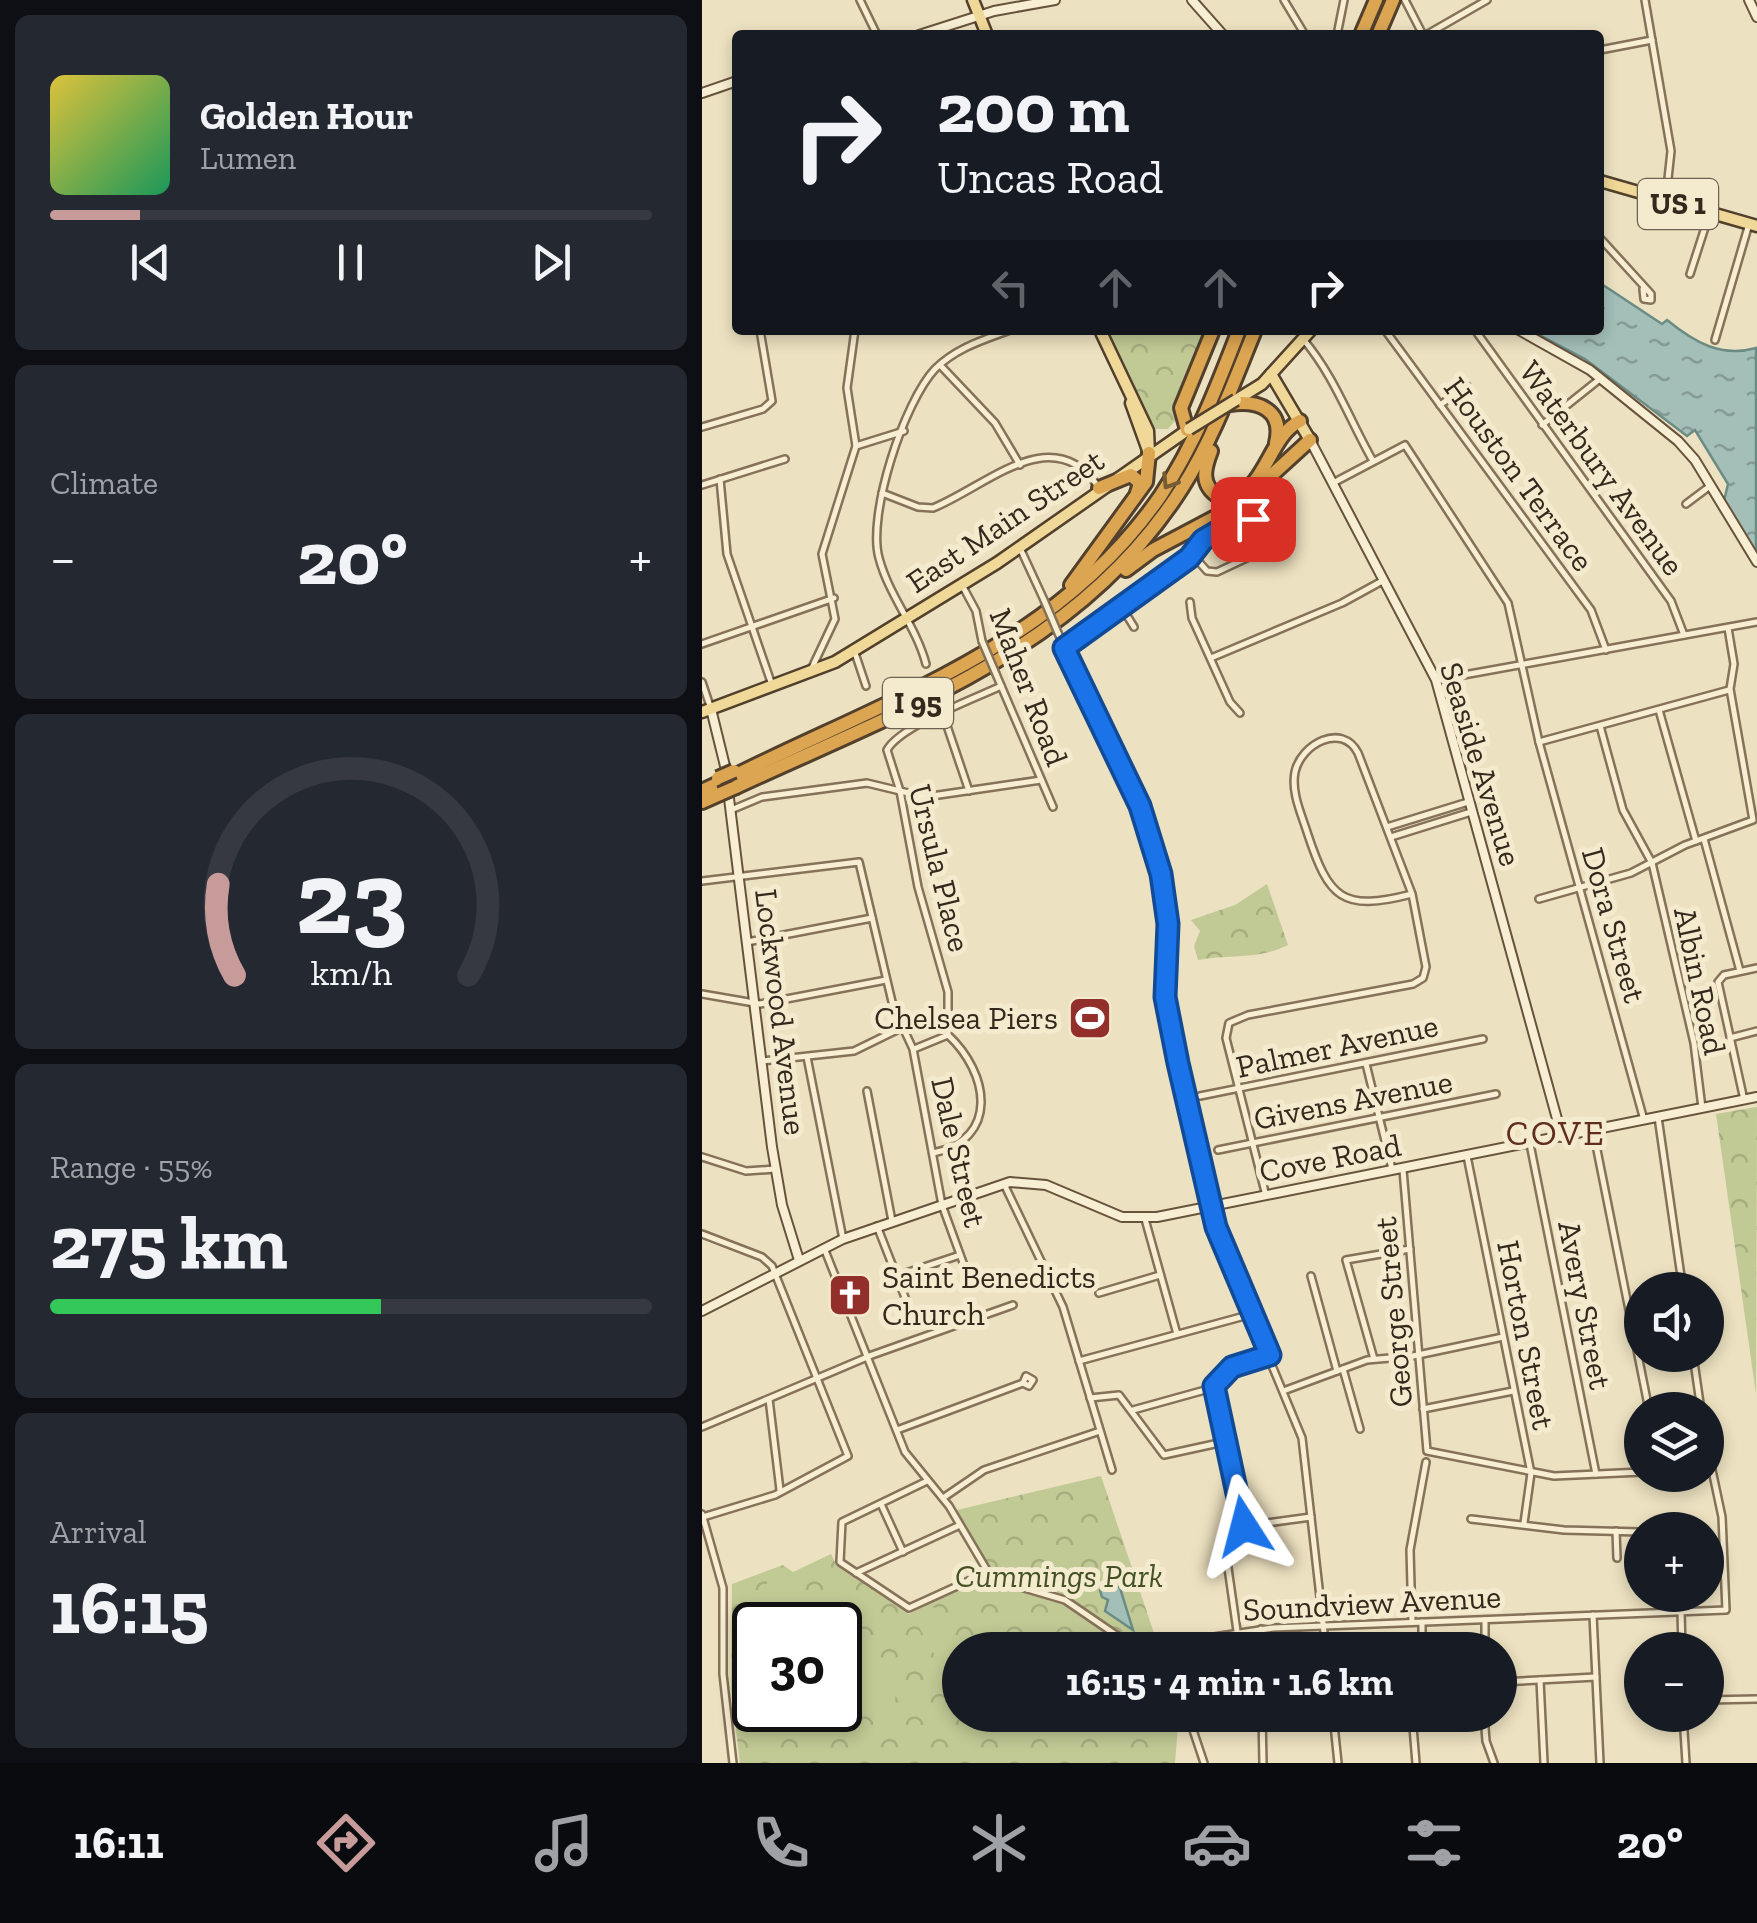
<!DOCTYPE html>
<meta charset="utf-8">
<style>
:root{--surface:#171b24;--page:#242831;--text:#f1f3f6;--muted:#9ea1a6;--line:#363941;--accent:#c69b9a}
body{margin:0;font-family:"Zilla Slab",serif;background:var(--page);color:var(--text);height:100vh;display:flex;flex-direction:column;font-size:38px;white-space:nowrap}
*{box-sizing:border-box;margin:0}
p{font-size:32px;color:var(--muted)}
.icon{flex:none;width:55px;height:55px;fill:none;stroke:currentColor;stroke-width:2;stroke-linecap:round;stroke-linejoin:round}
.map{position:relative;flex:1;overflow:hidden}
.drawer{display:flex;flex-direction:column;gap:15px;padding:15px;background:#0d0f14;width:702px}
.drawer>*{flex:none}
.banner{position:absolute;left:30px;top:30px;width:872px;height:305px;border-radius:10px;box-shadow:0 5px 15px #0003;background:#171b24;color:var(--text);overflow:hidden}
.fabs{position:absolute;left:922px;top:1272px;display:grid;gap:20px}
.fabs a{display:grid;place-items:center;width:100px;height:100px;border-radius:50%;background:var(--surface);box-shadow:0 5px 15px #0003;font-size:50px}
.speed{position:absolute;left:30px;top:1602px;display:flex;gap:20px;font-size:50px;font-weight:700;text-align:center}
.speed>*{display:grid;place-content:center;width:130px;height:130px;border-radius:50%;background:var(--surface);box-shadow:0 5px 15px #0003;line-height:1}
.speed .limit{border:5px solid #111;border-radius:15px;background:#fff;color:#111}
.pin{position:absolute;display:grid;place-items:center;width:85px;height:85px;color:#fff;margin:-42px;border-radius:20px;box-shadow:0 5px 15px #0006}
.me{position:absolute;width:110px;margin:-55px;rotate:351deg;stroke-linejoin:round;filter:drop-shadow(0 0 8px #0008)}
.turn{display:flex;align-items:center;gap:35px;height:210px;padding:0 40px;font-size:45px}
.turn .icon{width:130px;height:130px;stroke-width:2.5}
.turn b{display:block;font-size:70px;line-height:85px}
.lanes{display:flex;align-items:center;height:95px;padding:0 40px;background:#0003;justify-content:center;gap:50px;direction:ltr}
.lanes .off{opacity:.35}
.big{font-size:75px;font-weight:800;line-height:1.1}
.drawer .tile{flex:1;display:flex;flex-direction:column;justify-content:center;gap:15px;min-width:0;padding:0 35px;border-radius:15px;background:var(--page)}
.drawer .dial{align-items:center;gap:0}
.dial svg{height:260px;overflow:visible;fill:none;stroke:var(--line);stroke-width:7;stroke-linecap:round;text-anchor:middle}
.dial text{fill:var(--text);stroke:none}
.song{display:flex;align-items:center;gap:30px}
.cover{width:120px;height:120px;border-radius:15px;background:linear-gradient(135deg,hsl(50 70% 55%),hsl(150 70% 35%))}
.played{height:10px;border-radius:5px;background:linear-gradient(90deg,var(--accent) 15%,var(--line) 15%)}
.keys{display:flex;justify-content:space-around;direction:ltr}
.heat{display:flex;justify-content:space-between;align-items:center;font-size:55px;direction:ltr}
.charge{height:15px;border-radius:8px;background:linear-gradient(90deg,#34c759 55%,var(--line) 0)}
.trip{position:absolute;left:240px;top:1632px;width:575px;height:100px;border-radius:50px;background:var(--surface);box-shadow:0 5px 15px #0003;font-weight:800;line-height:100px;text-align:center}
.dock{display:flex;height:160px;justify-content:space-around;align-items:center;background:#090b0e;color:var(--muted)}
.dock .icon{width:70px;height:70px}
.dock .active{color:var(--accent)}
.dock b{font-size:45px;color:var(--text)}
main{display:flex;flex:1;min-height:0}
.map>svg:first-child{display:block}
.park{fill:url(#park-crowns);fill-rule:evenodd}
.garden{fill:#c1ca95}
.water{fill:url(#water-ripples);stroke:#6b8c85;stroke-width:2.5}
.lines{fill:none;stroke-linecap:round;stroke-linejoin:round}
.street-casing{stroke:#857259;stroke-width:10}
.secondary-casing{stroke:#67533c;stroke-width:12}
.primary-casing{stroke:#52402d;stroke-width:15}
.highway-casing{stroke:#52402d;stroke-width:18}
.street{stroke:#f8eed3;stroke-width:5}
.secondary{stroke:#f8eed3;stroke-width:8}
.primary{stroke:#efd898;stroke-width:10}
.highway{stroke:#dba552;stroke-width:12}
.street-bridge-casing{stroke:#857259;stroke-width:10;stroke-linecap:butt}
.primary-bridge-casing{stroke:#52402d;stroke-width:15;stroke-linecap:butt}
.highway-bridge-casing{stroke:#52402d;stroke-width:18;stroke-linecap:butt}
.street-bridge{stroke:#f8eed3;stroke-width:5}
.primary-bridge{stroke:#efd898;stroke-width:10}
.highway-bridge{stroke:#dba552;stroke-width:12}
.oneway{stroke:#775b32}
.route-casing{stroke:#114b97;stroke-width:25}
.route{stroke:#1a73e8;stroke-width:18}
.labels{text-anchor:middle;dominant-baseline:central;stroke-width:10;stroke-linejoin:round;paint-order:stroke}
.shield{fill:#f4ebcf;stroke:#6e6352;stroke-width:2.5}
.shield-label{font-size:30px;font-weight:bold;fill:#35291d}
.street-label{font-size:32px;fill:#35291d;stroke:#f4ebcf}
.poi-label{font-size:32px;fill:#35291d;stroke:#f4ebcf;text-anchor:end}
.park-label{font-size:32px;font-style:italic;fill:#435124;stroke:#f4ebcf}
.neighbourhood-label{font-size:35px;letter-spacing:2.5px;fill:#602e1d;stroke:#f4ebcf}
</style>
<main>
<section class="drawer">
<div class="tile">
<div class="song"><i class="cover"></i><div><b>Golden Hour</b><p>Lumen</p></div></div>
<div class="played"></div>
<div class="keys"><svg class="icon" aria-label="previous" viewBox="0 0 24 24"><path d="M18 5L8 12l10 7zM5 5v14"/></svg><svg class="icon" aria-label="pause" viewBox="0 0 24 24"><path d="M8 5v14M16 5v14"/></svg><svg class="icon" aria-label="next" viewBox="0 0 24 24"><path d="M6 5l10 7-10 7zM19 5v14"/></svg></div>
</div>
<div class="tile"><p>Climate</p>
<div class="heat"><a>−</a><b class="big">20°</b><a>+</a></div>
</div>
<div class="tile dial"><svg viewBox="0 0 100 80">
<path d="M14 69A42 42 0 1 1 86 69"/>
<path d="M14 69A42 42 0 0 1 9 41" stroke="#c69b9a"/>
<text x="50" y="56" font-size="32" font-weight="700">23</text>
<text x="50" y="72" font-size="11">km/h</text>
</svg></div>
<div class="tile"><p>Range · 55%</p><b class="big">275 km</b><div class="charge"></div></div>
<div class="tile"><p>Arrival</p><b class="big">16:15</b></div>
</section>
<div class="map">
<svg width="1055" height="1763" viewBox="0 0 1055 1763">
<defs>
<pattern id="park-crowns" width="20" height="18" patternUnits="userSpaceOnUse" patternTransform="scale(2.5)"><rect width="20" height="18" fill="#c1ca95"/><path d="M2 6a3 3 0 1 1 6 0M12 15a3 3 0 1 1 6 0" fill="none" stroke="#a6ae80"/></pattern>
<pattern id="water-ripples" width="26" height="14" patternUnits="userSpaceOnUse" patternTransform="scale(2.5)"><rect width="26" height="14" fill="#a3bfb8"/><path d="M2 4q2-2 4 0t4 0M15 11q2-2 4 0t4 0" fill="none" stroke="#869b95"/></pattern>
</defs>
<rect width="100%" height="100%" fill="#ece1c0"/>
<g class="park">
<polygon points="406,330 505,330 473,421 466,429 454,429 445,421"/>
<path d="M565,884L586,945C556,960 527,954 496,960L492,946L498,931L489,920L533,905Z"/>
<polygon points="1054,1107 1055,1107 1054,1394 1014,1114"/>
<path d="M399,1476L455,1642L466,1650H258V1715H477L473,1763H38L29,1689L30,1584L81,1565L91,1572L129,1554L135,1566L207,1614L286,1573L255,1510ZM52,1625H138V1710H52Z"/>
</g>
<g class="garden">
<polygon points="80,1577 133,1614 126,1625 52,1625 52,1646 38,1638 67,1579"/>
<polygon points="232,1607 257,1651 237,1663 212,1618"/>
<path d="M138,1652C165,1660 182,1671 194,1698L134,1723L120,1710H138Z"/>
</g>
<g class="water">
<path d="M898,283L960,324L965,320C992,342 1019,358 1054,348V554L1022,501L1026,484L993,430L985,436L883,359L828,330H898Z"/>
<polygon points="410,1581 418,1588 431,1630 403,1611 406,1600 400,1597 398,1590"/>
</g>
<g class="lines">
<g class="street-casing">
<g id="street">
<polyline points="158,0 175,35"/>
<polyline points="582,0 603,35"/>
<polyline points="703,0 721,35"/>
<polyline points="943,0 969,151 964,197"/>
<polyline points="635,35 642,0"/>
<polyline points="724,35 785,0"/>
<polyline points="898,50 950,40"/>
<polyline points="898,238 949,294 949,300 942,299 941,289"/>
<polyline points="988,274 1007,215"/>
<polyline points="683,330 889,610 904,650"/>
<polyline points="773,330 969,601 982,635"/>
<path d="M601,339C633,377 647,419 671,461"/>
<polyline points="1013,340 1047,224"/>
<polyline points="238,365 293,423 318,465"/>
<polyline points="738,405 765,386"/>
<polyline points="840,425 899,378"/>
<polyline points="0,427 61,409 70,401 58,330"/>
<polyline points="154,446 202,431"/>
<polyline points="18,479 25,554 70,685"/>
<polyline points="631,483 703,445 806,603 837,742 942,1120"/>
<polyline points="0,485 83,459"/>
<path d="M180,493L216,507L231,508C285,486 349,421 395,485"/>
<polyline points="984,504 1008,486"/>
<polygon points="540,517 551,519 564,539 564,549 515,572 505,571 490,554 501,541"/>
<polyline points="318,548 342,600"/>
<polyline points="260,585 274,611 280,641"/>
<polyline points="488,602 490,618 528,702 538,713"/>
<polyline points="419,606 432,627"/>
<polyline points="356,633 438,807 459,874 466,913 465,1010 512,1206"/>
<polyline points="0,644 132,598"/>
<polyline points="362,648 490,554"/>
<polyline points="153,653 164,686"/>
<polyline points="509,658 640,603 682,580"/>
<path d="M224,664C214,626 187,596 177,558C165,515 202,402 233,369C254,348 281,340 308,330"/>
<polyline points="108,672 133,619 120,554 154,446 145,388 153,330"/>
<polyline points="294,674 351,807"/>
<polyline points="734,680 1055,622"/>
<polyline points="0,682 8,706"/>
<polyline points="957,710 994,841"/>
<polyline points="241,714 267,791"/>
<polyline points="898,726 921,810 950,863 992,1043 1000,1108"/>
<polyline points="837,742 1027,690"/>
<polyline points="29,810 60,797 165,783 223,797 339,780"/>
<polyline points="685,827 766,802"/>
<polyline points="689,837 769,812"/>
<polyline points="1002,839 1038,971"/>
<polyline points="0,881 157,862 191,1006 211,1049 240,1205 267,1279"/>
<polyline points="837,899 929,873 983,845 1051,820 1028,689 1032,664 1026,628"/>
<polyline points="45,942 170,918"/>
<polyline points="0,994 58,1004 184,980"/>
<polyline points="1028,1038 1055,1031"/>
<polyline points="212,1049 246,1035"/>
<polyline points="105,1057 141,1239"/>
<polyline points="60,1061 152,1051 201,1027"/>
<polyline points="664,1064 690,1169"/>
<polyline points="165,1091 190,1221"/>
<polyline points="498,1096 781,1039"/>
<polyline points="1042,1100 1016,982 1022,975 1055,968"/>
<polyline points="956,1117 981,1290"/>
<polyline points="891,1130 947,1410"/>
<polyline points="828,1144 894,1474"/>
<polyline points="516,1150 794,1094"/>
<path d="M231,1153C298,1139 287,1073 246,1035V992L216,887L198,791L185,750C198,726 272,699 299,686"/>
<polyline points="765,1156 829,1473 822,1523"/>
<polyline points="0,1157 44,1171 73,1169"/>
<polyline points="701,1170 725,1451 852,1476 940,1472"/>
<polyline points="502,1176 504,1207"/>
<polyline points="302,1184 361,1307 410,1470"/>
<path d="M564,1196L524,1038L527,1023L546,1015L711,984L721,978L724,967L710,894L656,753C640,722 599,744 593,772C589,792 599,813 605,832C627,899 640,912 710,894"/>
<polyline points="509,1207 520,1245 600,1438 624,1650"/>
<polyline points="443,1219 475,1334"/>
<polyline points="175,1226 204,1300"/>
<polyline points="0,1234 60,1257 70,1266 146,1456 73,1495 1,1517"/>
<polyline points="122,1248 203,1452 247,1506 286,1572 302,1582 363,1600 423,1641 453,1646 571,1628 1024,1610 1020,1517 1006,1451"/>
<polyline points="195,1276 258,1255"/>
<polyline points="609,1276 635,1371"/>
<polyline points="397,1293 458,1275"/>
<polyline points="991,1355 999,1410"/>
<polyline points="672,1359 644,1260 708,1249"/>
<polyline points="377,1361 550,1314"/>
<polyline points="641,1369 658,1429"/>
<polyline points="512,1386 542,1513 542,1526 523,1547 535,1631"/>
<polyline points="584,1390 665,1360 711,1356 801,1337"/>
<polyline points="388,1398 417,1395 462,1455 526,1441"/>
<polyline points="67,1399 78,1490"/>
<polyline points="721,1409 811,1391"/>
<polyline points="431,1410 503,1390 531,1367 568,1355"/>
<polyline points="0,1427 170,1355 311,1305"/>
<polyline points="195,1430 321,1383 324,1376 331,1380 327,1386 321,1383"/>
<polyline points="225,1481 140,1522 138,1562 207,1608 286,1572"/>
<polyline points="241,1498 282,1470 398,1431"/>
<polyline points="179,1504 201,1552"/>
<polyline points="0,1514 21,1588 21,1674 31,1763"/>
<polyline points="769,1519 862,1530 938,1532"/>
<polyline points="543,1526 609,1517"/>
<polyline points="914,1531 915,1558"/>
<polyline points="154,1573 258,1525"/>
<polyline points="979,1611 980,1650"/>
<polyline points="891,1615 898,1763"/>
<polyline points="710,1622 708,1550 724,1462"/>
<polyline points="559,1629 559,1650"/>
<polyline points="720,1650 720,1622"/>
<polyline points="783,1650 783,1620"/>
<polyline points="838,1680 842,1763"/>
<polyline points="798,1682 894,1677"/>
<polyline points="1005,1700 1055,1699"/>
<polyline points="486,1715 502,1763"/>
<polyline points="560,1715 561,1763"/>
<polyline points="631,1715 636,1763"/>
<polyline points="710,1715 714,1763"/>
<polyline points="782,1715 784,1741 792,1763"/>
<polyline points="981,1715 984,1763"/>
</g>
</g>
<g class="secondary-casing">
<g id="secondary">
<polyline points="490,0 521,35"/>
<polyline points="1047,0 1055,17"/>
<polyline points="217,35 292,11 353,0"/>
<polyline points="0,93 35,81"/>
<polyline points="817,330 888,370 976,441 993,460 1055,562"/>
<polyline points="608,440 734,680 860,1137"/>
<polyline points="9,709 23,766 70,1147 80,1205 97,1260"/>
<polyline points="0,1311 141,1239 308,1182 344,1185 420,1217 455,1217 1055,1097"/>
</g>
</g>
<g class="primary-casing">
<g id="primary">
<polyline points="271,0 285,35"/>
<polyline points="898,181 1055,226"/>
<polyline points="398,330 446,431 447,453"/>
<polyline points="569,374 608,440"/>
<polyline points="534,400 560,384 609,330"/>
<polyline points="429,403 447,453"/>
<polyline points="0,712 133,662 295,563 487,429"/>
</g>
</g>
<g class="highway-casing">
<g id="highway">
<polyline points="659,35 674,0"/>
<polyline points="676,35 691,0"/>
<path d="M528,404C557,400 582,410 574,443"/>
<polyline points="485,430 479,408 511,330"/>
<path d="M509,451C502,469 498,485 517,497L533,498C566,481 568,436 598,421"/>
<polyline points="397,488 429,475 438,483 435,493"/>
<polyline points="424,570 451,550 538,504 608,440"/>
<polyline points="369,585 444,482 447,453"/>
<path d="M32,776C187,699 357,644 459,495C493,444 515,387 537,330"/>
<path d="M34,787C199,710 377,650 480,488C511,439 531,384 553,330"/>
<polyline points="0,791 17,783"/>
<polyline points="0,802 18,794"/>
</g>
</g>
<use href="#street" class="street"/>
<use href="#secondary" class="secondary"/>
<use href="#primary" class="primary"/>
<use href="#highway" class="highway"/>
<g class="street-bridge-casing">
<g id="street-bridge">
<polyline points="342,600 356,633"/>
<polyline points="280,641 294,674"/>
</g>
</g>
<g class="primary-bridge-casing">
<polyline id="primary-bridge" points="487,429 534,400"/>
</g>
<g class="highway-bridge-casing">
<g id="highway-bridge">
<polyline points="16,778 32,771"/>
<polyline points="18,794 34,787"/>
</g>
</g>
<use href="#street-bridge" class="street-bridge"/>
<use href="#primary-bridge" class="primary-bridge"/>
<use href="#highway-bridge" class="highway-bridge"/>
</g>
<defs><path id="oneway-chevron" d="M-2-3.5L2.5 0L-2 3.5" fill="none" stroke-width="1.6" stroke-linecap="round" stroke-linejoin="round" transform="scale(2.5)"/></defs>
<use class="oneway" href="#oneway-chevron" transform="translate(467 482) rotate(122)"/>
<g class="lines">
<g class="route-casing">
<polyline id="route" points="542,1526 512,1386 530,1367 568,1355 514,1227 476,1063 463,997 466,924 459,874 438,806 362,648 487,558 501,540 540,517 551,519"/>
</g>
<use href="#route" class="route"/>
</g>
<defs>
<g id="stadium-square" transform="scale(2.25)"><rect x="-9" y="-9" width="18" height="18" rx="4" fill="#922f2a" stroke="#f4ebcf"/><path d="M0-5a6.5 5 0 1 0 0 10a6.5 5 0 1 0 0-10ZM-3.5-1.8h7v3.6h-7Z" fill="#fff"/></g>
<g id="church-square" transform="scale(2.25)"><rect x="-9" y="-9" width="18" height="18" rx="4" fill="#922f2a" stroke="#f4ebcf"/><path d="M-1.2-6h2.4v3.5h3.3v2.4h-3.3V6h-2.4V-.1h-3.3v-2.4h3.3Z" fill="#fff"/></g>
</defs>
<g fill-rule="evenodd">
<use href="#stadium-square" x="388" y="1018"/>
<use href="#church-square" x="148" y="1295"/>
</g>
<g class="labels">
<g class="shield">
<rect x="936" y="179" width="80" height="50" rx="8"/>
<rect x="181" y="678" width="70" height="50" rx="8"/>
</g>
<g class="shield-label">
<text x="976" y="204">US 1</text>
<text x="216" y="703">I 95</text>
</g>
<g class="street-label">
<text transform="translate(900 468) rotate(54)">Waterbury Avenue</text>
<text transform="translate(817 474) rotate(54)">Houston Terrace</text>
<text transform="translate(303 521) rotate(-34)">East Main Street</text>
<text transform="translate(327 687) rotate(69)">Maher Road</text>
<text transform="translate(779 764) rotate(73)">Seaside Avenue</text>
<text transform="translate(238 868) rotate(76)">Ursula Place</text>
<text transform="translate(912 925) rotate(74)">Dora Street</text>
<text transform="translate(998 981) rotate(78)">Albin Road</text>
<text transform="translate(79 1012) rotate(83)">Lockwood Avenue</text>
<text transform="translate(635 1046) rotate(-12)">Palmer Avenue</text>
<text transform="translate(651 1100) rotate(-11)">Givens Avenue</text>
<text transform="translate(257 1152) rotate(77)">Dale Street</text>
<text transform="translate(628 1158) rotate(-11)">Cove Road</text>
<text transform="translate(883 1305) rotate(79)">Avery Street</text>
<text transform="translate(691 1312) rotate(-95)">George Street</text>
<text transform="translate(824 1335) rotate(79)">Horton Street</text>
<text transform="translate(670 1603) rotate(-3)">Soundview Avenue</text>
</g>
<g class="poi-label">
<text x="356" y="1018">Chelsea Piers</text>
<text x="180" y="1277" text-anchor="start">Saint Benedicts<tspan x="180" dy="37">Church</tspan></text>
</g>
<g class="park-label">
<text x="357" y="1576">Cummings Park</text>
</g>
<g class="neighbourhood-label">
<text x="854" y="1133">COVE</text>
</g>
</g>
</svg>
<div class="fabs">
<a><svg class="icon" aria-label="sound" viewBox="0 0 24 24"><path d="M4 9h4l5-4v14l-5-4H4zM17 9q2 3 0 6"/></svg></a>
<a><svg class="icon" aria-label="layers" viewBox="0 0 24 24"><path d="M12 4l9 5-9 5-9-5zM3 14l9 5 9-5"/></svg></a>
<a>+</a>
<a>−</a>
</div>
<div class="speed"><div class="limit">30</div></div>
<div class="pin" style="left:551px;top:519px;background:#d93025"><svg class="icon" aria-label="arrive" viewBox="0 0 24 24"><path d="M6 21V4h12l-3 4 3 4H6"/></svg></div>
<svg class="me" style="left:542px;top:1526px" viewBox="-20 -20 40 40"><path d="M0-17L14 15 0 8-14 15z" fill="#1a73e8" stroke="#fff" stroke-width="4"/></svg>
<div class="trip">16:15 · 4 min · 1.6 km</div>
<div class="banner">
<div class="turn"><svg class="icon" aria-label="right" viewBox="0 0 24 24"><path d="M7 20v-9h11M14 6l5 5-5 5"/></svg><div><b>200 m</b>Uncas Road</div></div>
<div class="lanes"><svg class="icon off" aria-label="left" viewBox="0 0 24 24"><path d="M17 20v-9H6M10 6l-5 5 5 5"/></svg><svg class="icon off" aria-label="ahead" viewBox="0 0 24 24"><path d="M12 20V5M6 11l6-6 6 6"/></svg><svg class="icon off" aria-label="ahead" viewBox="0 0 24 24"><path d="M12 20V5M6 11l6-6 6 6"/></svg><svg class="icon" aria-label="right" viewBox="0 0 24 24"><path d="M7 20v-9h11M14 6l5 5-5 5"/></svg></div>
</div>
</div>
</main>
<nav class="dock">
<b>16:11</b>
<svg class="icon active" aria-label="directions" viewBox="0 0 24 24"><path d="M12 3l9 9-9 9-9-9zM9 14v-3h6M13 9l2 2-2 2"/></svg>
<svg class="icon" aria-label="music" viewBox="0 0 24 24"><path d="M9 18V5l10-2v13"/><circle cx="6" cy="18" r="3"/><circle cx="16" cy="16" r="3"/></svg>
<svg class="icon" aria-label="phone" viewBox="0 0 24 24"><path d="M5 4h4l2 5-3 2q2 4 5 5l2-3 5 2v4C11 20 4 13 5 4z"/></svg>
<svg class="icon" aria-label="climate" viewBox="0 0 24 24"><path d="M12 3v18M4 7l16 10M4 17L20 7"/></svg>
<svg class="icon" aria-label="car" viewBox="0 0 24 24"><path d="M5 17H2v-5l4-1 3-4h7l3 4 3 1v5h-3M9 17h6M6 11h13"/><circle cx="7" cy="17" r="2"/><circle cx="17" cy="17" r="2"/></svg>
<svg class="icon" aria-label="filters" viewBox="0 0 24 24"><path d="M4 7h16M4 17h16"/><circle cx="9" cy="7" r="2"/><circle cx="15" cy="17" r="2"/></svg>
<b>20°</b>
</nav>
